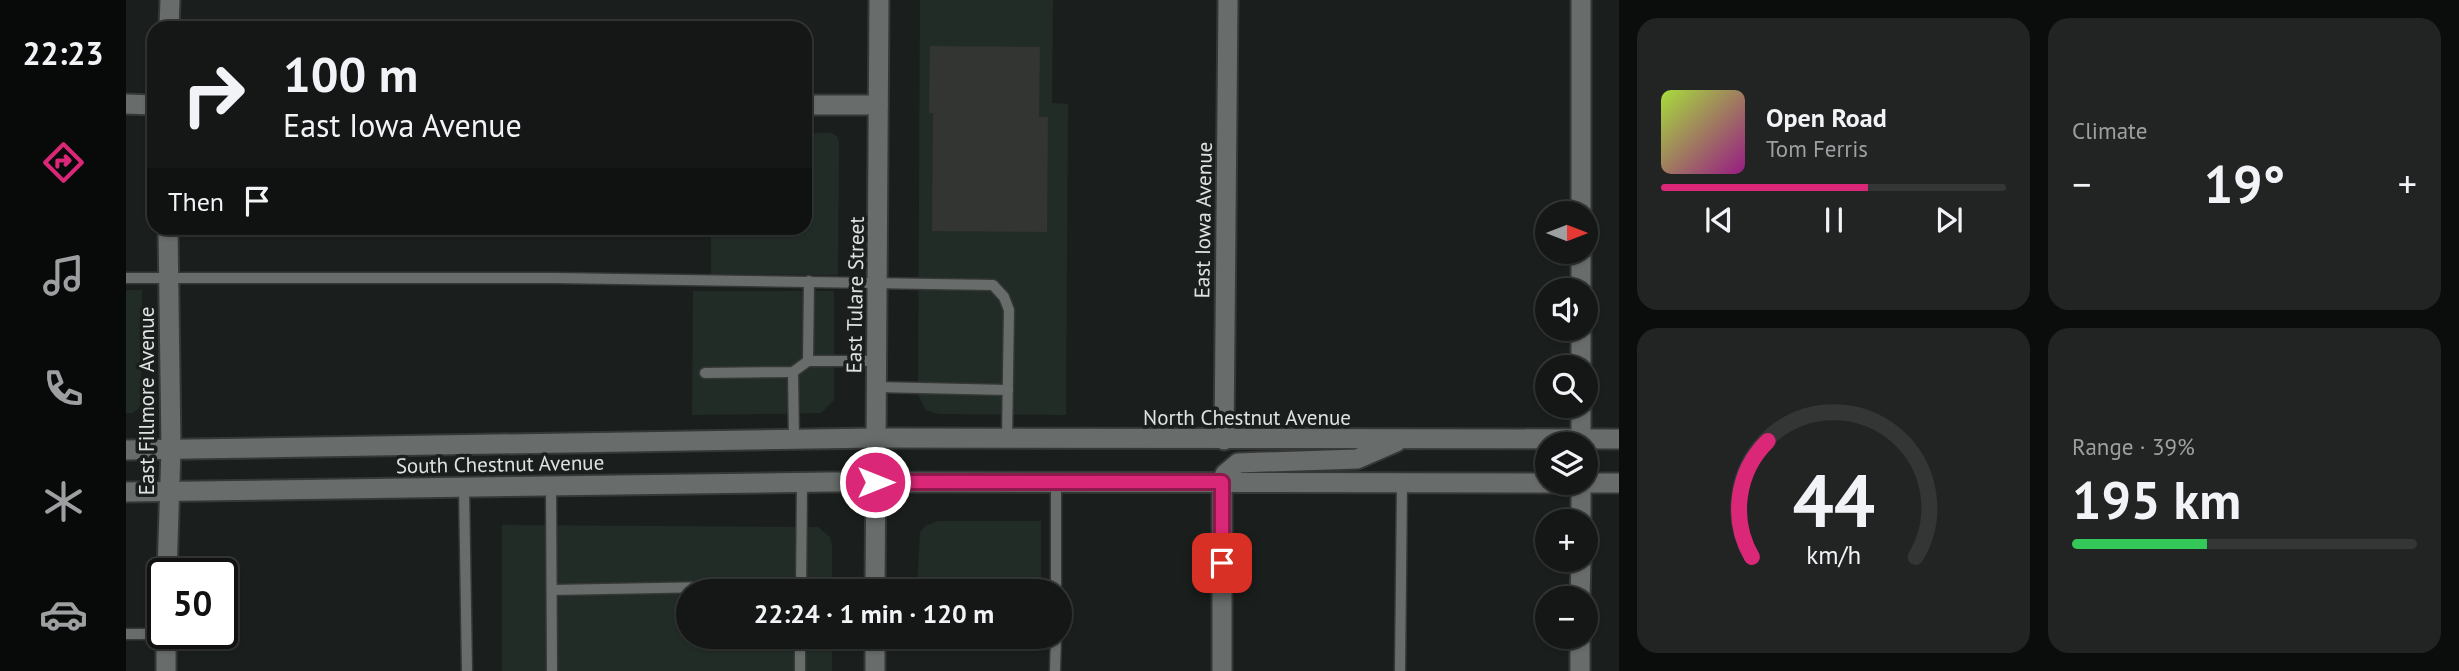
<!DOCTYPE html>
<meta charset="utf-8">
<style>
:root{--surface:#141716;--page:#212423;--text:#f1f3f6;--muted:#9d9fa1;--line:#333635;--accent:#db2777}
body{margin:0;font-family:"PT Sans",sans-serif;background:var(--page);color:var(--text);height:100vh;display:flex;flex-direction:column;font-size:26px;white-space:nowrap}
*{box-sizing:border-box;margin:0}
p{font-size:23px;color:var(--muted)}
.icon{flex:none;width:38px;height:38px;fill:none;stroke:currentColor;stroke-width:2;stroke-linecap:round;stroke-linejoin:round}
.map{position:relative;flex:1;overflow:hidden}
.panel{display:flex;flex-direction:column;gap:18px;padding:18px;background:#0b0d0c;width:840px}
.panel>*{flex:none}
.top-card{position:absolute;left:21px;top:21px;width:665px;height:214px;border-radius:21px;box-shadow:0 2px 5px #0004,0 0 0 2px var(--line);background:#141716;color:var(--text);overflow:hidden}
.needle{width:46px;rotate:90deg}
.controls{position:absolute;left:1409px;top:201px;display:grid;gap:14px}
.controls a{display:grid;place-items:center;width:63px;height:63px;border-radius:50%;background:var(--surface);box-shadow:0 2px 5px #0004,0 0 0 2px var(--line);font-size:35px}
.speed{position:absolute;left:21px;top:558px;display:flex;gap:14px;font-size:35px;font-weight:700;text-align:center}
.speed>*{display:grid;place-content:center;width:91px;height:91px;border-radius:50%;background:var(--surface);box-shadow:0 2px 5px #0004,0 0 0 2px var(--line);line-height:1}
.speed .limit{border:4px solid #111;border-radius:10px;background:#fff;color:#111}
.pin{position:absolute;display:grid;place-items:center;width:60px;height:60px;color:#fff;margin:-30px;border-radius:14px;box-shadow:0 4px 10px #0006}
.me{position:absolute;width:77px;margin:-38px;rotate:90deg;stroke-linejoin:round;filter:drop-shadow(0 0 5px #0008)}
.turn{display:flex;align-items:center;gap:24px;height:147px;padding:0 21px;font-size:32px}
.turn .icon{width:91px;height:91px;stroke-width:2.5}
.turn b{display:block;font-size:49px;line-height:60px}
.then{display:flex;align-items:center;height:66px;padding:0 21px;background:#0003;gap:14px;font-size:26px}
.big{font-size:52px;font-weight:800;line-height:1.1}
.panel .card{flex:1;display:flex;flex-direction:column;justify-content:center;gap:10px;min-width:0;padding:0 24px;border-radius:21px;background:var(--page)}
.panel .dial{align-items:center;gap:0}
.dial svg{height:182px;overflow:visible;fill:none;stroke:var(--line);stroke-width:7;stroke-linecap:round;text-anchor:middle}
.dial text{fill:var(--text);stroke:none}
.song{display:flex;align-items:center;gap:21px}
.cover{width:84px;height:84px;border-radius:10px;background:linear-gradient(135deg,hsl(80 70% 55%),hsl(310 70% 35%))}
.played{height:7px;border-radius:4px;background:linear-gradient(90deg,var(--accent) 60%,var(--line) 60%)}
.keys{display:flex;justify-content:space-around;direction:ltr}
.heat{display:flex;justify-content:space-between;align-items:center;font-size:38px;direction:ltr}
.charge{height:10px;border-radius:5px;background:linear-gradient(90deg,#34c759 39%,var(--line) 0)}
.panel .tiles{flex:1;display:grid;gap:18px;grid-template-columns:repeat(2,1fr)}
.trip{position:absolute;left:550px;top:579px;width:396px;height:70px;border-radius:35px;background:var(--surface);box-shadow:0 2px 5px #0004,0 0 0 2px var(--line);font-weight:800;line-height:70px;text-align:center}
main{display:flex;flex:1;min-height:0}
.tab-bar{display:flex;flex-direction:column;width:126px;justify-content:space-around;align-items:center;background:#080909;color:var(--muted)}
.tab-bar .icon{width:49px;height:49px}
.tab-bar .selected{color:var(--accent)}
.tab-bar b{font-size:32px;color:var(--text)}
.map>svg:first-child{display:block}
.built{fill:#222c27}
.building{fill:#323531}
.lines{fill:none;stroke-linecap:round;stroke-linejoin:round}
.service-casing{stroke:#363837;stroke-width:13}
.minor-casing{stroke:#363837;stroke-width:23}
.secondary-casing{stroke:#363837;stroke-width:23}
.service{stroke:#686d6b;stroke-width:10}
.minor{stroke:#686d6b;stroke-width:19}
.secondary{stroke:#686d6b;stroke-width:19}
.route-casing{stroke:#8e194d;stroke-width:18}
.route{stroke:#db2777;stroke-width:12}
.labels{text-anchor:middle;dominant-baseline:central;stroke-width:7;stroke-linejoin:round;paint-order:stroke}
.street-label{font-size:21px;fill:#dfe2e0;stroke:#1a1f1d}
</style>
<main>
<nav class="tab-bar">
<b>22:23</b>
<svg class="icon selected" aria-label="directions" viewBox="0 0 24 24"><path d="M12 3l9 9-9 9-9-9zM9 14v-3h6M13 9l2 2-2 2"/></svg>
<svg class="icon" aria-label="music" viewBox="0 0 24 24"><path d="M9 18V5l10-2v13"/><circle cx="6" cy="18" r="3"/><circle cx="16" cy="16" r="3"/></svg>
<svg class="icon" aria-label="phone" viewBox="0 0 24 24"><path d="M5 4h4l2 5-3 2q2 4 5 5l2-3 5 2v4C11 20 4 13 5 4z"/></svg>
<svg class="icon" aria-label="climate" viewBox="0 0 24 24"><path d="M12 3v18M4 7l16 10M4 17L20 7"/></svg>
<svg class="icon" aria-label="car" viewBox="0 0 24 24"><path d="M5 17H2v-5l4-1 3-4h7l3 4 3 1v5h-3M9 17h6M6 11h13"/><circle cx="7" cy="17" r="2"/><circle cx="17" cy="17" r="2"/></svg>
</nav>
<div class="map">
<svg width="1493" height="671" viewBox="0 0 1493 671">
<rect width="100%" height="100%" fill="#1a1f1d"/>
<g class="built">
<polygon points="794,0 927,0 926,103 942,104 940,415 813,414 800,410 792,395"/>
<polygon points="679,133 705,133 711,136 713,141 712,275 585,274 585,228 679,228"/>
<polygon points="0,290 16,290 15,403 12,409 6,413 0,413"/>
<polygon points="567,291 708,291 708,400 695,413 566,415"/>
<polygon points="812,521 915,521 915,591 791,591 794,533 799,526"/>
<polygon points="376,525 692,527 704,537 706,545 706,591 562,592 562,637 706,637 706,671 376,671"/>
</g>
<polygon class="building" points="804,46 914,47 913,117 922,117 921,232 806,231 807,113 803,113"/>
<g class="lines">
<g class="service-casing">
<g id="service">
<polyline points="0,278 429,278 867,285 878,297 883,310 881,439"/>
<polyline points="682,361 751,361"/>
<polyline points="667,372 668,440"/>
<polyline points="579,373 667,372 682,361 683,281"/>
<polyline points="750,387 882,390"/>
<polyline points="425,486 426,671"/>
<polyline points="338,487 341,671"/>
<polyline points="426,590 749,584"/>
<polyline points="675,591 676,483"/>
<polyline points="930,592 930,482"/>
<polyline points="0,634 40,634"/>
<polyline points="674,671 674,637"/>
<polyline points="929,671 930,637"/>
<polyline points="1274,671 1276,483"/>
</g>
</g>
<g class="minor-casing">
<g id="minor">
<polyline points="1455,0 1455,214"/>
<polyline points="43,28 44,0"/>
<polyline points="0,104 28,105"/>
<polyline points="679,105 752,105"/>
<polyline points="1455,252 1455,290"/>
<polyline points="1455,329 1455,368"/>
<polyline points="1455,406 1455,444"/>
<polyline points="1098,440 1102,0"/>
<polyline points="1096,482 1096,671"/>
<polyline points="1455,522 1455,483"/>
<polyline points="41,574 45,449 42,228"/>
<polyline points="1454,598 1455,560"/>
<polyline points="40,671 40,634"/>
<polyline points="1454,671 1454,637"/>
</g>
</g>
<g class="secondary-casing">
<g id="secondary">
<polyline points="0,450 749,438 1493,439"/>
<polyline points="1096,482 1099,474 1112,463 1231,459 1270,442"/>
<polyline points="0,492 704,482 1493,483"/>
<polyline points="749,592 753,0"/>
<polyline points="749,637 749,671"/>
</g>
</g>
<use href="#service" class="service"/>
<use href="#minor" class="minor"/>
<use href="#secondary" class="secondary"/>
</g>
<g class="lines">
<g class="route-casing">
<polyline id="route" points="749,482 1096,482 1096,563"/>
</g>
<use href="#route" class="route"/>
</g>
<g class="labels">
<g class="street-label">
<text transform="translate(1077 220) rotate(-89)">East Iowa Avenue</text>
<text transform="translate(729 295) rotate(-89)">East Tulare Street</text>
<text transform="translate(20 401) rotate(-90)">East Fillmore Avenue</text>
<text x="1121" y="417">North Chestnut Avenue</text>
<text transform="translate(374 464) rotate(-1)">South Chestnut Avenue</text>
</g>
</g>
</svg>
<div class="controls">
<a><svg class="needle" viewBox="-14 -14 28 28"><path d="M0-13l5 13h-10z" fill="#e53935"/><path d="M0 13l5-13h-10z" fill="#9d9fa1"/></svg></a>
<a><svg class="icon" aria-label="sound" viewBox="0 0 24 24"><path d="M4 9h4l5-4v14l-5-4H4zM17 9q2 3 0 6"/></svg></a>
<a><svg class="icon" aria-label="search" viewBox="0 0 24 24"><circle cx="10" cy="10" r="6"/><path d="M15 15l6 6"/></svg></a>
<a><svg class="icon" aria-label="layers" viewBox="0 0 24 24"><path d="M12 4l9 5-9 5-9-5zM3 14l9 5 9-5"/></svg></a>
<a>+</a>
<a>−</a>
</div>
<div class="speed"><div class="limit">50</div></div>
<div class="pin" style="left:1096px;top:563px;background:#d93025"><svg class="icon" aria-label="arrive" viewBox="0 0 24 24"><path d="M6 21V4h12l-3 4 3 4H6"/></svg></div>
<svg class="me" style="left:749px;top:482px" viewBox="-20 -20 40 40"><circle r="17" fill="#db2777" stroke="#fff" stroke-width="3"/><path d="M0-11L8 9 0 5-8 9z" fill="#fff"/></svg>
<div class="trip">22:24 · 1 min · 120 m</div>
<div class="top-card">
<div class="turn"><svg class="icon" aria-label="right" viewBox="0 0 24 24"><path d="M7 20v-9h11M14 6l5 5-5 5"/></svg><div><b>100 m</b>East Iowa Avenue</div></div>
<div class="then">Then<svg class="icon" aria-label="arrive" viewBox="0 0 24 24"><path d="M6 21V4h12l-3 4 3 4H6"/></svg></div>
</div>
</div>
<section class="panel">
<div class="tiles">
<div class="card">
<div class="song"><i class="cover"></i><div><b>Open Road</b><p>Tom Ferris</p></div></div>
<div class="played"></div>
<div class="keys"><svg class="icon" aria-label="previous" viewBox="0 0 24 24"><path d="M18 5L8 12l10 7zM5 5v14"/></svg><svg class="icon" aria-label="pause" viewBox="0 0 24 24"><path d="M8 5v14M16 5v14"/></svg><svg class="icon" aria-label="next" viewBox="0 0 24 24"><path d="M6 5l10 7-10 7zM19 5v14"/></svg></div>
</div>
<div class="card"><p>Climate</p>
<div class="heat"><a>−</a><b class="big">19°</b><a>+</a></div>
</div>
<div class="card dial"><svg viewBox="0 0 100 80">
<path d="M14 69A42 42 0 1 1 86 69"/>
<path d="M14 69A42 42 0 0 1 21 18" stroke="#db2777"/>
<text x="50" y="56" font-size="32" font-weight="700">44</text>
<text x="50" y="72" font-size="11">km/h</text>
</svg></div>
<div class="card"><p>Range · 39%</p><b class="big">195 km</b><div class="charge"></div></div>
</div>
</section>
</main>
